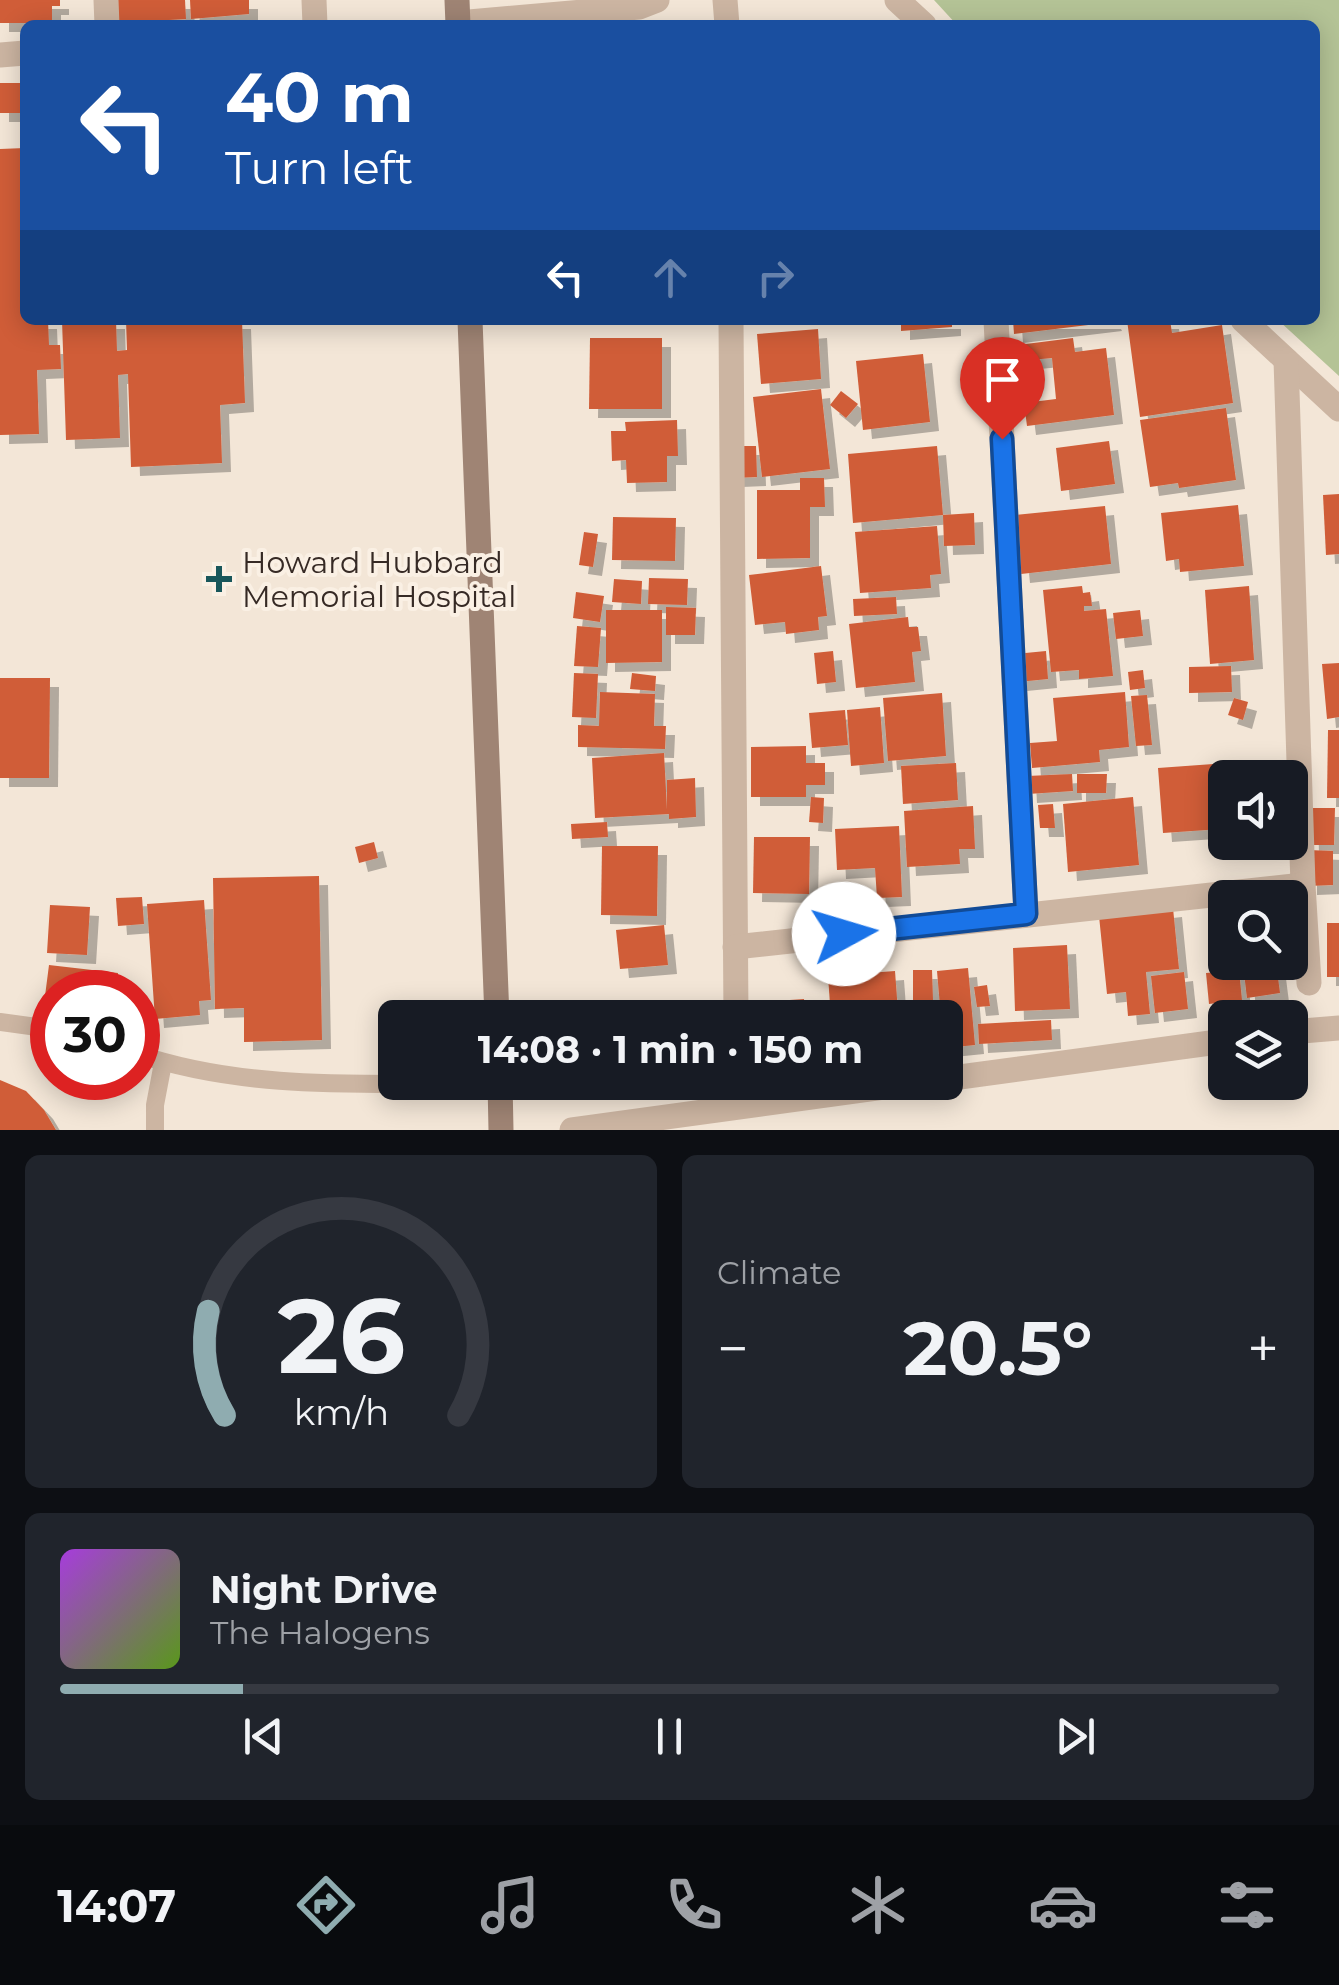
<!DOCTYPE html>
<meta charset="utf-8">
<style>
:root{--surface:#171b24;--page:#20242c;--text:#f1f3f6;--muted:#9ea1a6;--line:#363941;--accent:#8facb0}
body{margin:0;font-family:Montserrat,sans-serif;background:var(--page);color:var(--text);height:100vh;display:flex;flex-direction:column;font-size:38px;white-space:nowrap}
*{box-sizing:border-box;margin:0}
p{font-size:32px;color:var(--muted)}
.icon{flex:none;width:55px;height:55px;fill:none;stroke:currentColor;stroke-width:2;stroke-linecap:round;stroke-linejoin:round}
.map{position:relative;height:1130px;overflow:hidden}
.side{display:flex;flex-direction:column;gap:25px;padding:25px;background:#0d0f14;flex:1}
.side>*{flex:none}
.guide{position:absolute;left:20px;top:20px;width:1300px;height:305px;border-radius:15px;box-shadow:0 5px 25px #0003;background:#1a4fa0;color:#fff;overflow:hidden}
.fabs{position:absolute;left:1208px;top:760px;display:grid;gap:20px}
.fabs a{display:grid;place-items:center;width:100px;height:100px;border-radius:15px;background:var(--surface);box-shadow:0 5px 25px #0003;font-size:50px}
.speed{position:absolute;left:30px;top:970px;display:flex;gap:20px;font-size:50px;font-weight:700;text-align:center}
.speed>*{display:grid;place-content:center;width:130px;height:130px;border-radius:50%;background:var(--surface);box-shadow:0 5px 25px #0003;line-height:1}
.speed .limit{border:15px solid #d22;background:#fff;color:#111}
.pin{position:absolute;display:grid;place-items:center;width:85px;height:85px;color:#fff;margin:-102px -42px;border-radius:50% 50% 50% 0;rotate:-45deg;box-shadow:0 0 10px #0007}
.pin .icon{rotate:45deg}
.me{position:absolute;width:110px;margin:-55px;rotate:84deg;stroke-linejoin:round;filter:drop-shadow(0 0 8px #0008)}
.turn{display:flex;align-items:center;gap:35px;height:210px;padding:0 40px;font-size:45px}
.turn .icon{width:130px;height:130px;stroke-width:2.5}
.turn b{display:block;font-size:70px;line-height:85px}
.lanes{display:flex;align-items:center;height:95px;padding:0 40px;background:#0003;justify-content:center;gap:50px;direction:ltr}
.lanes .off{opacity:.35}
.big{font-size:75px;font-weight:700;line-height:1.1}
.side .card{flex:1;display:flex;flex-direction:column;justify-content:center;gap:15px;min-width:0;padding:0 35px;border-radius:15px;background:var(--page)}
.side .dial{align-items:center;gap:0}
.dial svg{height:260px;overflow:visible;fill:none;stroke:var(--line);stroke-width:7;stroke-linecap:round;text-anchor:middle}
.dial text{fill:var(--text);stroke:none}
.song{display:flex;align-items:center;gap:30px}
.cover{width:120px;height:120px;border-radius:15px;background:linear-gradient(135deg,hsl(280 70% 55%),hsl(90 70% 35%))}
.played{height:10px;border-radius:5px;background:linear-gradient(90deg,var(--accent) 15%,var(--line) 15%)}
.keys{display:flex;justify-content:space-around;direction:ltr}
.heat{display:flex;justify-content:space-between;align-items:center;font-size:55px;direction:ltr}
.side .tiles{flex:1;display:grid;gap:25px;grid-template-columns:1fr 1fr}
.card:last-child{grid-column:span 2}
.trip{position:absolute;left:378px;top:1000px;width:585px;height:100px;border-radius:15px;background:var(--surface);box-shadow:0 5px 25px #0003;font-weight:700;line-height:100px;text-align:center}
.menu{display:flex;height:160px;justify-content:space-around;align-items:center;background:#090b0e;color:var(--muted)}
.menu .icon{width:70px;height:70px}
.menu .active{color:var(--accent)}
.menu b{font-size:45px;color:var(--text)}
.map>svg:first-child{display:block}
.green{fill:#b4c396}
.building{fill:#d05d38;filter:url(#shadow)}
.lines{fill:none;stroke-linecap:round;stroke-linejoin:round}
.service{stroke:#ccb5a2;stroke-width:18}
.minor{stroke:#ccb5a2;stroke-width:25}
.secondary{stroke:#9f8474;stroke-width:25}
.route-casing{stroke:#114b97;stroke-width:25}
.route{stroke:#1a73e8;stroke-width:18}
.poi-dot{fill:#18565a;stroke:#faf0e4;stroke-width:4}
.labels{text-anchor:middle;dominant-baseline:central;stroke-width:8;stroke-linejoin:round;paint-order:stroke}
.poi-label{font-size:30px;fill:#362a25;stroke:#faf0e4;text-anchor:start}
</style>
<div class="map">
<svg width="1339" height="1130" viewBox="0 0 1339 1130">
<defs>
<filter id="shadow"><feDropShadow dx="9" dy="9" stdDeviation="0" flood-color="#0004"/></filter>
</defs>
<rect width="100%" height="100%" fill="#f3e6d7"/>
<polygon class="green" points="934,0 1339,0 1339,376 1278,320 1315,320 1315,25 957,25"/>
<g class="building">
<polygon points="0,0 60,0 60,6 52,6 52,23 0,23"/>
<polygon points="115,0 185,0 186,19 117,23"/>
<polygon points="190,0 249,0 249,14 191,19"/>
<rect x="0" y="83" width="25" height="30"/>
<polygon points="25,148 25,320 48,320 49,345 60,345 61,369 37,370 39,434 0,435 0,149"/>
<polygon points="62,320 116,320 117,351 127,350 126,320 242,320 245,403 220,405 222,463 131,467 128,374 118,375 120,438 66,440"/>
<polygon points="901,320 952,320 952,327 901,331"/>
<polygon points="1013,320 1112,320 1113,322 1014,334"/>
<polygon points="1127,320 1170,320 1172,333 1222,325 1233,403 1140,417"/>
<polygon points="818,329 821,379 761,384 757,334"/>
<polygon points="590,338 662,338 662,409 589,409"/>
<polygon points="1073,338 1075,352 1106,348 1114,415 1027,426 1024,403 1056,399 1052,358 1020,361 1018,345"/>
<polygon points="923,354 930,422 863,430 856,361"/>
<polygon points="821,389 830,469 762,477 753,397"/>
<polygon points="841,391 858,404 846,418 830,405"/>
<polygon points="1226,408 1236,480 1179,488 1178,483 1150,487 1140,420"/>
<polygon points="677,420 678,456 667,456 667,482 627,483 626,460 612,461 611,431 626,431 625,422"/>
<polygon points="1109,441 1115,484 1061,491 1056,448"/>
<polygon points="733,446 756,446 757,477 733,478"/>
<polygon points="937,446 943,515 974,513 975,545 944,546 943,515 853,523 848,454"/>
<polygon points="800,478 824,478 825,507 810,507 810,558 757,559 757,490 800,490"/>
<polygon points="1339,494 1339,554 1326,555 1323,495"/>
<polygon points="1238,505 1244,566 1180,572 1179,559 1166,561 1161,513"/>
<polygon points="1105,506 1111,564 1021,574 1015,515"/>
<polygon points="613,517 676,518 675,561 612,560"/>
<polygon points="937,526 941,574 930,575 931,588 860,593 855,532"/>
<polygon points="584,532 598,534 593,567 579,565"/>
<polygon points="821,566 827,616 818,617 819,630 786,634 785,622 755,625 749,575"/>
<polygon points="649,578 688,579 687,605 648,604"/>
<polygon points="614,579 642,581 641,604 612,602"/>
<polygon points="1082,586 1083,593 1090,592 1092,606 1084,606 1084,611 1106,609 1113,676 1079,679 1079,670 1051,672 1043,590"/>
<polygon points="1249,586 1254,660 1210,664 1205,590"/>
<polygon points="576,592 604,596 600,622 573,618"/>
<polygon points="896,597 897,614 854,616 853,599"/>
<polygon points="666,607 696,608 695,635 666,635"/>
<polygon points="606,610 662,610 662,662 606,663"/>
<polygon points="1140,610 1143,636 1116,639 1113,613"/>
<polygon points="908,617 909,627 918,627 921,651 912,652 915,682 856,688 849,624"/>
<polygon points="577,626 601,628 598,667 574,666"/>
<polygon points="833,651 836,682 817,684 814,653"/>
<polygon points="1046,651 1048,679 1018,682 1015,654"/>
<polygon points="1339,663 1339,717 1327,719 1322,664"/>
<polygon points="1231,666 1232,692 1189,693 1189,667"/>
<polygon points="1143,670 1145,688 1130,690 1128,672"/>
<polygon points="574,673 598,674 596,718 572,717"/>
<polygon points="632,673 656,676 655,691 630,689"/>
<polygon points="0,678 50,678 49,778 0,778"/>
<polygon points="600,692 655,694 654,726 666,726 665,749 578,747 578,725 599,726"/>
<polygon points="1125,692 1129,747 1099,750 1100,762 1032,768 1030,743 1057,741 1053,698"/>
<polygon points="942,693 946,756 888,761 883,698"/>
<polygon points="1147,695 1152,745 1136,746 1131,696"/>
<polygon points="1234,698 1248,702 1243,720 1228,715"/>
<polygon points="880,707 884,763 851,766 847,710"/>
<polygon points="845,710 848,745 812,748 809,713"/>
<polygon points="1328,730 1339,730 1339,798 1327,798"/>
<polygon points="806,746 806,763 825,763 825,785 806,785 806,797 751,797 751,747"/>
<polygon points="664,753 667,810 667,780 695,778 696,817 669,819 669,814 595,818 592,758"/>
<polygon points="1241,762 1242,778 1225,778 1225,823 1221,824 1221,829 1163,833 1158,768"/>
<polygon points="956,763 958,800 903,804 901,766"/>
<polygon points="1072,774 1073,791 1028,794 1027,776"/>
<polygon points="1077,774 1107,774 1106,793 1077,793"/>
<polygon points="811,797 824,798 823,823 809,822"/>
<polygon points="1133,797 1139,865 1068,872 1063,804"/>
<polygon points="1053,804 1055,828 1040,828 1038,805"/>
<polygon points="973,806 975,849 959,849 960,864 907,867 904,811"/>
<polygon points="1309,808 1335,808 1334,845 1310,845"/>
<polygon points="607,822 608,837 572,839 571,824"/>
<polygon points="899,826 902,897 877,898 875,868 837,870 835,829"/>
<polygon points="754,837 810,837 809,894 753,893"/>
<polygon points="374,842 378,858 359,863 355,847"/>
<polygon points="602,846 658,846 657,916 601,915"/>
<polygon points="1308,850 1333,851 1333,885 1308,886"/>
<polygon points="319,876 322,1040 244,1042 244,1008 215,1009 213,878"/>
<polygon points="142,897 144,924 118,926 116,898"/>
<polygon points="204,900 211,1000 199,1001 200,1015 155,1019 147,904"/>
<polygon points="50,905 90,907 87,955 47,953"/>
<polygon points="1173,908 1179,969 1146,972 1150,1014 1128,1016 1126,992 1107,994 1099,916"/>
<rect x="1327" y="923" width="12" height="54"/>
<polygon points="664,925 668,965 620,969 616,930"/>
<polygon points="1067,945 1070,1009 1015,1011 1013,948"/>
<polygon points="1276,962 1280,993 1247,998 1243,965"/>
<polygon points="49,965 118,973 116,992 52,992 52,997 45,996"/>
<polygon points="968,968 975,1045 945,1048 945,1018 941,1018 937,971"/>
<polygon points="913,970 932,970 933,1000 913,1000"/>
<polygon points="1239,970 1242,1000 1209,1004 1206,973"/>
<polygon points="895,971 898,1012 831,1018 828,976"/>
<polygon points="1184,972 1188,1009 1155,1013 1151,976"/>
<polygon points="987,985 990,1006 977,1007 974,987"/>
<polygon points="804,999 805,1018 762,1018 761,1002"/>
<polygon points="1051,1020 1052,1040 979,1044 978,1024"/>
<polygon points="0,1080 26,1091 44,1110 56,1130 0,1130"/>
</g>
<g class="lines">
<g class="service">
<polyline points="0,1022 52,1029"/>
<path d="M138,1054C254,1093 379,1082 500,1084"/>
<polyline points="155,1130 155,1105 163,1063"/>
</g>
<g class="minor">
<polyline points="106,0 107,25"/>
<polyline points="314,0 315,25"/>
<polyline points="725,0 727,25"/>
<polyline points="897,0 924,25"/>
<polyline points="458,23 639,7 657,0"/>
<polyline points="0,55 25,53"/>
<polyline points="731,320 736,1018"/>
<polyline points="996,320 1026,914"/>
<polyline points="1243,320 1339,409"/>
<polyline points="1286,360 1303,885 1309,983"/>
<polyline points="735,947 1303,885"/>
<polyline points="1290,1032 1339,1028"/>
<polyline points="945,1079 1225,1041"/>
<polyline points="572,1130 920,1082"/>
</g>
<g class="secondary">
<polyline points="457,0 458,25"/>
<polyline points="470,320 497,1018"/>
<polyline points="500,1082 501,1130"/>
</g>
</g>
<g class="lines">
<g class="route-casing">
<polyline id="route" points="844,934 1026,914 1002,439"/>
</g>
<use href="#route" class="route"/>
</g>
<path class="poi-dot" d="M214 564h10v10h10v10h-10v10h-10v-10h-10v-10h10z"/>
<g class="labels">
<g class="poi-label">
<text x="242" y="562">Howard Hubbard<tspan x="242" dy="34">Memorial Hospital</tspan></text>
</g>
</g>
</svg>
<div class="fabs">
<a><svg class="icon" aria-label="sound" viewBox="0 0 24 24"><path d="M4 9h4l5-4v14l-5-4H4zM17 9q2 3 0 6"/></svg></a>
<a><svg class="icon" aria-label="search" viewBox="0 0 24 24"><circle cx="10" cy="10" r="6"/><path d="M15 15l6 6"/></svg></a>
<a><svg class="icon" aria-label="layers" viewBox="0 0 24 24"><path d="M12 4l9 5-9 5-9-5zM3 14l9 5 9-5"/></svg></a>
</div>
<div class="speed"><div class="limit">30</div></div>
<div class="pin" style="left:1002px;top:439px;background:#d93025"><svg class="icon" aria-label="arrive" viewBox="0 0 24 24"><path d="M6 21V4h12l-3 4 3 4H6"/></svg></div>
<svg class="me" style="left:844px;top:934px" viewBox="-20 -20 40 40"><circle r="19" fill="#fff"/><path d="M0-13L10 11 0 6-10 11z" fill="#1a73e8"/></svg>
<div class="trip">14:08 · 1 min · 150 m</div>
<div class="guide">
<div class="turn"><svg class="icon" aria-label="left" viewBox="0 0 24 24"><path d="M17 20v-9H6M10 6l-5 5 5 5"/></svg><div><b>40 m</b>Turn left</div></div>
<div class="lanes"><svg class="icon" aria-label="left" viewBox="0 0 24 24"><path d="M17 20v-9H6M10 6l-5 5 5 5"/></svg><svg class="icon off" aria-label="ahead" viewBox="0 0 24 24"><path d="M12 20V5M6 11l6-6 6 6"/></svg><svg class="icon off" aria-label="right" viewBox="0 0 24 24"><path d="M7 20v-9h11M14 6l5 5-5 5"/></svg></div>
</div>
</div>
<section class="side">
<div class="tiles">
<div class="card dial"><svg viewBox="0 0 100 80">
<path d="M14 69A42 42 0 1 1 86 69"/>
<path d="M14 69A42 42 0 0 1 9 37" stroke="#8facb0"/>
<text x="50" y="56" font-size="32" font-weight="700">26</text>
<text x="50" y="72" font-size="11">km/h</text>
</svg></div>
<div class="card"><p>Climate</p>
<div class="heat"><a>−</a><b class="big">20.5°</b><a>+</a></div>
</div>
<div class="card">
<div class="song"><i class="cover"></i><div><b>Night Drive</b><p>The Halogens</p></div></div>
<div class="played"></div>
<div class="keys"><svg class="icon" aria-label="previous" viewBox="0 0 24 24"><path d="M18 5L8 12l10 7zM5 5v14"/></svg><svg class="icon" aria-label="pause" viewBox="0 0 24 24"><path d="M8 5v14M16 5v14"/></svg><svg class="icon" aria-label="next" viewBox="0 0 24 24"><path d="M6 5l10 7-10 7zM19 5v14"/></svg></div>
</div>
</div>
</section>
<nav class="menu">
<b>14:07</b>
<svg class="icon active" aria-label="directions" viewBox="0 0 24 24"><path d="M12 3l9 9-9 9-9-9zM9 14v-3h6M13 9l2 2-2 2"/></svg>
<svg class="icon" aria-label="music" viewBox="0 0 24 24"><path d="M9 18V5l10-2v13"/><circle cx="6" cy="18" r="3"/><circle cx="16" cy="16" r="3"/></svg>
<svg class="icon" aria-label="phone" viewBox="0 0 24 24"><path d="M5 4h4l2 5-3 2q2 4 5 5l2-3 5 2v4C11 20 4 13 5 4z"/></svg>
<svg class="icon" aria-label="climate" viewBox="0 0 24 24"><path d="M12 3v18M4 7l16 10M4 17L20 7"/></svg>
<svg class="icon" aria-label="car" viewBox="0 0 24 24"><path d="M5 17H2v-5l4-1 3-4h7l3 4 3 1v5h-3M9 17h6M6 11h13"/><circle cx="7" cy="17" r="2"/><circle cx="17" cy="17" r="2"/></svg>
<svg class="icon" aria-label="filters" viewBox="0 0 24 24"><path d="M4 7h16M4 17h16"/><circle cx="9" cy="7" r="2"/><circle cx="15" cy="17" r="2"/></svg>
</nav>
